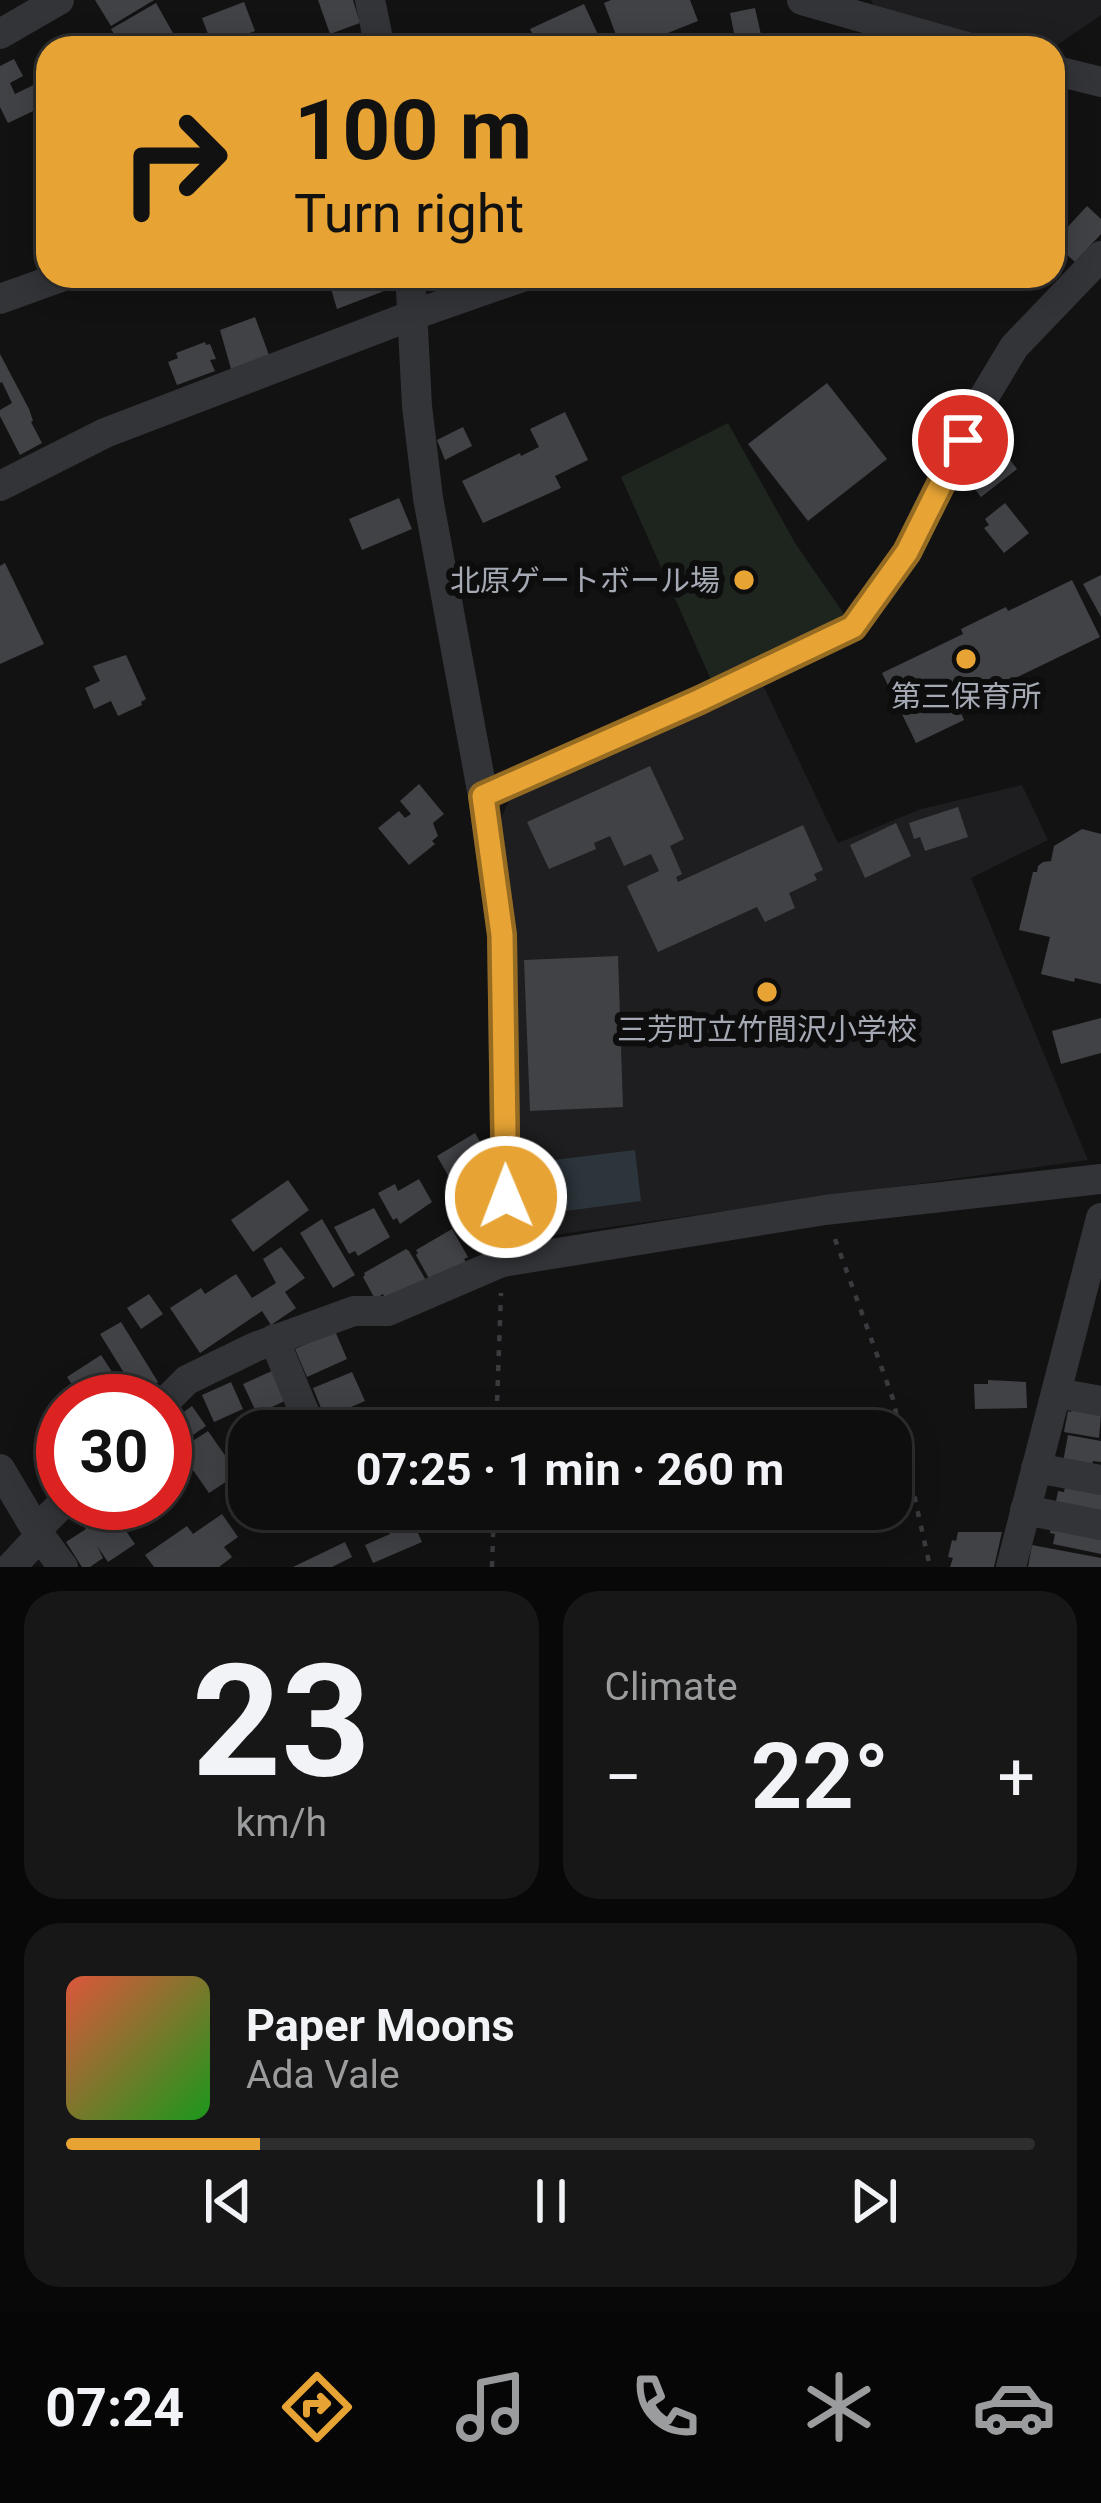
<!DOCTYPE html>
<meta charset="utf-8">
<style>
:root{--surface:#0e0e0e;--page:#171717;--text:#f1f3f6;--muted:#9b9c9e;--line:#2e2e2e;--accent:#e7a435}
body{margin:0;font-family:Roboto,"Noto Sans JP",sans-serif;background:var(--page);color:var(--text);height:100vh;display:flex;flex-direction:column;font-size:45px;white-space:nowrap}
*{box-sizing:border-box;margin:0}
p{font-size:39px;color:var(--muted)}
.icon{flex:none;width:66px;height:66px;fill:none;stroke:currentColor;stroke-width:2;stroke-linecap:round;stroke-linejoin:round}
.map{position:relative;height:1567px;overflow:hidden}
.side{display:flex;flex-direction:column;gap:24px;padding:24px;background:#080808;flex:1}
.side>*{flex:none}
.top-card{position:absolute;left:36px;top:36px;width:1029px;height:252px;border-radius:36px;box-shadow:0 6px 30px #0003,0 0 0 3px var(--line);background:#e7a435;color:#111;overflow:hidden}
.speed{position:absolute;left:36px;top:1374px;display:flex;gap:24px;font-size:60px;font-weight:700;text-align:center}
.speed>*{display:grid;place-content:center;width:156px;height:156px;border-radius:50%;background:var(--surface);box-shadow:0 6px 30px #0003,0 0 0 3px var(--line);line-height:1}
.speed .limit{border:18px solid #d22;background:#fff;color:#111}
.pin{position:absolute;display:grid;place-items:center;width:102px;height:102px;color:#fff;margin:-51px;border:6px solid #fff;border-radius:50%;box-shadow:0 3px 12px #0007}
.me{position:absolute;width:132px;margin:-66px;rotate:359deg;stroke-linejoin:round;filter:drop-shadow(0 0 9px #0008)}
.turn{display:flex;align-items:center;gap:42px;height:252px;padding:0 60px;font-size:54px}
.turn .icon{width:156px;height:156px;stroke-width:2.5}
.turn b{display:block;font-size:84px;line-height:102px}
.big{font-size:90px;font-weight:700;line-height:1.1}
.side .tile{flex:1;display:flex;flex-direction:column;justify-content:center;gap:18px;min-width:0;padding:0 42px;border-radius:36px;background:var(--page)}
.side .dial{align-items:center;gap:0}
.dial b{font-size:156px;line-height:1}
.song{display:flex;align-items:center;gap:36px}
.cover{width:144px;height:144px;border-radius:18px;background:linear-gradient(135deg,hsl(10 70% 55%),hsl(120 70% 35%))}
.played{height:12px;border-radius:6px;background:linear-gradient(90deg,var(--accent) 20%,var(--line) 20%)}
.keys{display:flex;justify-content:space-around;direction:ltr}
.heat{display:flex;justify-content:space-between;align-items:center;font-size:66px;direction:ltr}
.side .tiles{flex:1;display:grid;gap:24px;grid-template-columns:1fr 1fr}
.tile:last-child{grid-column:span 2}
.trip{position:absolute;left:228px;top:1410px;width:684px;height:120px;border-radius:36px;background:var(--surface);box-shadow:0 6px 30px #0003,0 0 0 3px var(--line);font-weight:700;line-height:120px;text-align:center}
.tabs{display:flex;height:192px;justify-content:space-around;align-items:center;background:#060606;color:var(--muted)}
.tabs .icon{width:84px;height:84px}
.tabs .active{color:var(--accent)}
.tabs b{font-size:54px;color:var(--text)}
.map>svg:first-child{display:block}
.built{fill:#1e1e20}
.green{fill:#1e251f}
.water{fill:#2c353b}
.building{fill:#414246}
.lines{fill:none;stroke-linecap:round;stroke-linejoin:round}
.path{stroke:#393b3f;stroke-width:4.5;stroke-dasharray:6 9;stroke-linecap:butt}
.minor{stroke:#333438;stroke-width:30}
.route-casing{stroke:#966b22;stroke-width:30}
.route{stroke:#e7a435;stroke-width:21}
.poi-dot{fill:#e7a435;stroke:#0d0d0e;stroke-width:4.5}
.labels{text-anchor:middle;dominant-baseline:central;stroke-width:12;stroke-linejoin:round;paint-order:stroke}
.poi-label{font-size:30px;fill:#a4a9b3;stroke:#0d0d0e}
</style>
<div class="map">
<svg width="1101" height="1567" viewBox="0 0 1101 1567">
<rect width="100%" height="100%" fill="#121213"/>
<g class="built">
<polygon points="871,0 1101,0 1101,15 1053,48 1024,48 874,6"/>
<polygon points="763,685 838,843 921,809 1022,785 1048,840 971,878 1088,1160 533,1238 518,1226 501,818 510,799"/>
</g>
<polygon class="green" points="728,423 795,543 846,617 712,682 621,477"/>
<polygon class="water" points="635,1150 641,1201 543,1214 537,1162"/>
<g class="building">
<polygon points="95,0 154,0 111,26"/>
<polygon points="318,0 353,0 360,23 330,34"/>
<polygon points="611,0 690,0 698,21 630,48 621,48 604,3"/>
<polygon points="244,2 255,31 213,47 202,18"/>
<polygon points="156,3 173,33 152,45 145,33 122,47 111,29"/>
<polygon points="584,4 600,39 579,48 539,48 530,29"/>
<polygon points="755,8 764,48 737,48 730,13"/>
<polygon points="14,59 23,76 10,83 15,94 46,79 48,104 8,123 0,107 0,66"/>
<polygon points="1087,206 1101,219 1101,234 1075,262 1053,242 1053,233 1059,226 1064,231"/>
<polygon points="335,276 387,276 392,288 337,309 328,279"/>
<polygon points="255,317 269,355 231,369 220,330"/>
<polygon points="205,342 206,345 210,344 216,359 210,360 215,371 177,385 168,362 178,358 176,353"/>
<polygon points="0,354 29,409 33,421 31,422 42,443 20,455 0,416 0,410 12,403 2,382 0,383"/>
<polygon points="827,383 887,459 808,521 748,444"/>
<polygon points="565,412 588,460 555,476 561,488 483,523 462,481 520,453 521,456 539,447 530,429"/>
<polygon points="463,427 472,446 445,460 437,440"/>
<polygon points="994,439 1017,469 981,497 958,467"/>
<polygon points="399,498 412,529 362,550 349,519"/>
<polygon points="1005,503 1029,533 1004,553 984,528 989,525 985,519"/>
<polygon points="5,563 44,644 0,664 0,566"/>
<polygon points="1101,575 1101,617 1083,584"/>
<polygon points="1072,580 1100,637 958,706 964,720 916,743 882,673 963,634 961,629 1006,607 1008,611"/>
<polygon points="126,655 146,699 141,702 142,705 118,716 111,701 94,709 85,688 100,681 93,666"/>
<polygon points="650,766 684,839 670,846 682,874 676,877 678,882 803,825 823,870 814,874 817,880 789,893 795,908 765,922 757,907 658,952 627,886 659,871 651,854 624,866 610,836 594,843 596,849 549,869 527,822"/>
<polygon points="419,784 444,814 433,823 438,836 432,841 435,844 409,865 378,828 399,811 405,818 411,814 400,801"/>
<polygon points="958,807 968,837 925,851 920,837 914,839 909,823"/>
<polygon points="896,823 911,856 865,878 850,845"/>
<polygon points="1082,829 1101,834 1101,984 1075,978 1074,982 1041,974 1050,937 1019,930 1033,872 1037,872 1038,866 1043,862 1051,861 1054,846"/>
<polygon points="618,956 623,1107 530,1111 524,960"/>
<polygon points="1101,1018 1101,1053 1061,1064 1052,1031"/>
<polygon points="475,1133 493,1164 454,1186 437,1156"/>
<polygon points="419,1179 432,1202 400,1224 397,1218 393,1220 378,1193 395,1184 398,1191"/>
<polygon points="288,1180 309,1210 253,1252 231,1220"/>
<polygon points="374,1208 390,1237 358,1256 355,1251 349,1254 334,1227"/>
<polygon points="322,1219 355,1275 333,1288 300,1233"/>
<polygon points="452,1229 468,1257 464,1259 467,1264 432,1284 416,1255 418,1253 416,1250"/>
<polygon points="281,1247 305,1278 285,1292 296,1308 271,1325 262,1311 200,1353 170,1308 201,1288 205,1294 236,1274 252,1298 276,1283 263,1259"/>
<polygon points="406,1249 409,1251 427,1282 386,1301 383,1294 375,1299 363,1277 365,1275 364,1273"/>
<polygon points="149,1294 163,1314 141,1329 127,1308"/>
<polygon points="121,1322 158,1382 137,1394 100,1334"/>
<polygon points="335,1331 347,1359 307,1377 295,1349"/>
<polygon points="101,1355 131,1401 83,1401 67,1377"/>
<polygon points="274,1370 287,1400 257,1414 243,1384"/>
<polygon points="352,1372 365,1401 325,1418 313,1388"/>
<polygon points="988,1380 1026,1382 1027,1408 975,1409 974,1384 988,1384"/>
<polygon points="231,1382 243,1409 214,1422 202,1395"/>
<polygon points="192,1406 206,1426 180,1444 166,1425"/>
<polygon points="1073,1406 1101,1414 1099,1438 1064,1432 1068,1411 1071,1412"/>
<polygon points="291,1407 301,1431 267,1431 262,1420"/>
<polygon points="208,1431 238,1474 209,1493 179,1450"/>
<polygon points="1068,1435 1101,1441 1101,1462 1093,1461 1091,1467 1063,1462"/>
<polygon points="1066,1482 1101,1489 1101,1511 1055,1506 1058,1491 1064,1492"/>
<polygon points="83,1503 105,1503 108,1507 119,1503 134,1526 126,1531 135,1544 108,1562 97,1546 103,1558 90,1567 82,1567 66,1542 86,1529 82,1524 91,1518"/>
<polygon points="392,1509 407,1509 422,1542 373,1563 365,1545 390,1534 386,1525 397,1520"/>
<polygon points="222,1514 238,1537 224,1547 232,1557 219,1567 154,1567 145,1555 187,1526 193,1534"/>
<polygon points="1052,1524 1101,1533 1101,1554 1053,1544 1055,1534 1050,1533"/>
<polygon points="958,1532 1002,1532 994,1567 950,1567 953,1558 948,1557 952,1540 956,1541"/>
<polygon points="345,1542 352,1557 332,1567 293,1567"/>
<polygon points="1032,1545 1101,1558 1101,1567 1028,1567"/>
</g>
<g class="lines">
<g class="path">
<polyline points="835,1239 893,1399 930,1567"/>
<polyline points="496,1431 501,1293"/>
<polyline points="492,1567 494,1509"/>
</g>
<g class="minor">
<polyline points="370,0 380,48"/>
<polyline points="802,0 970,48"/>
<polyline points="0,34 59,0"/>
<polyline points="1053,70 1101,82"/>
<polyline points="408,276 411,290 417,406 428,498 483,796 502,935 506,1197 502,1262"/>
<polyline points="0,299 64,276"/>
<polyline points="0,486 105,433 413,315 525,276"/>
<polyline points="483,796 700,700 853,627 907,552 981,402 1014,347 1101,256"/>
<polyline points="274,1339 312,1431"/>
<polyline points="1057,1393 1101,1401"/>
<polyline points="165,1402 187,1380 255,1347 354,1311 388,1311 502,1262 825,1210 1101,1179"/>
<polyline points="1036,1468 1101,1480"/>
<polyline points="0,1469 40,1536 63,1567"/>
<polyline points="1025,1510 1101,1525"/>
<polyline points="36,1530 63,1503"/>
<polyline points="11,1567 40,1536"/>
<polyline points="1011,1567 1101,1218"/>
</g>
</g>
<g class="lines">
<g class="route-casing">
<polyline id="route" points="506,1197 502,935 483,796 700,700 853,627 907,552 963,440"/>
</g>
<use href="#route" class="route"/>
</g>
<g class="poi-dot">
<circle cx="744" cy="580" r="12"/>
<circle cx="966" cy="659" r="12"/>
<circle cx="767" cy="992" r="12"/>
</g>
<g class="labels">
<g class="poi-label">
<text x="720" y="580" text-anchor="end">北原ゲートボール場</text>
<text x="966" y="696">第三保育所</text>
<text x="767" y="1029">三芳町立竹間沢小学校</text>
</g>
</g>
</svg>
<div class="speed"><div class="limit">30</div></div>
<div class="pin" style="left:963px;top:440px;background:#d93025"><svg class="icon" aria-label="arrive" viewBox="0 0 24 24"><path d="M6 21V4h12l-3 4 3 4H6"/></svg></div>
<svg class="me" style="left:506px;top:1197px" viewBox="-20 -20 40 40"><circle r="17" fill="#e7a435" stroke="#fff" stroke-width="3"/><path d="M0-11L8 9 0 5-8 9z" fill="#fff"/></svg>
<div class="trip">07:25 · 1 min · 260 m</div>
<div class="top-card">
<div class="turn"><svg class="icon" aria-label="right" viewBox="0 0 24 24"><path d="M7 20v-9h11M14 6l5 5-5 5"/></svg><div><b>100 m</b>Turn right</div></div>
</div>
</div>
<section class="side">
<div class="tiles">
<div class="tile dial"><b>23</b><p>km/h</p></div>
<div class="tile"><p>Climate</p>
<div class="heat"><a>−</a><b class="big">22°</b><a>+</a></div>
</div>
<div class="tile">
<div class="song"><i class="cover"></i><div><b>Paper Moons</b><p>Ada Vale</p></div></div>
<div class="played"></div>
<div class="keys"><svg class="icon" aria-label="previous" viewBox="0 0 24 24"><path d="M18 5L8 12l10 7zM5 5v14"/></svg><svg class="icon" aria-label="pause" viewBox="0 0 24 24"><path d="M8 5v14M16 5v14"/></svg><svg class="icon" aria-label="next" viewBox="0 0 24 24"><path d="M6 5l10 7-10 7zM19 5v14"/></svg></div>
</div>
</div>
</section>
<nav class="tabs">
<b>07:24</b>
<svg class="icon active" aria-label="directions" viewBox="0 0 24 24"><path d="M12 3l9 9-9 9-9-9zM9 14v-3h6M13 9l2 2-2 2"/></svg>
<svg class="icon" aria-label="music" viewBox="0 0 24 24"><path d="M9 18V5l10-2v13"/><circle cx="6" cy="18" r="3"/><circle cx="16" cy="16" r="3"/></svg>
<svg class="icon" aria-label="phone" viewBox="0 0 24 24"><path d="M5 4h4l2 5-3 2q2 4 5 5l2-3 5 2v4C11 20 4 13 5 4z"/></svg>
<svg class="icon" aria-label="climate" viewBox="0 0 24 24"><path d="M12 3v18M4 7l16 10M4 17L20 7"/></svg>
<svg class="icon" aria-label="car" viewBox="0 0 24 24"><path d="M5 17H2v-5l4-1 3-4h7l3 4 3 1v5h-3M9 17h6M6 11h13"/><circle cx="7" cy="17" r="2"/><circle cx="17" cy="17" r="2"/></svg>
</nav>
